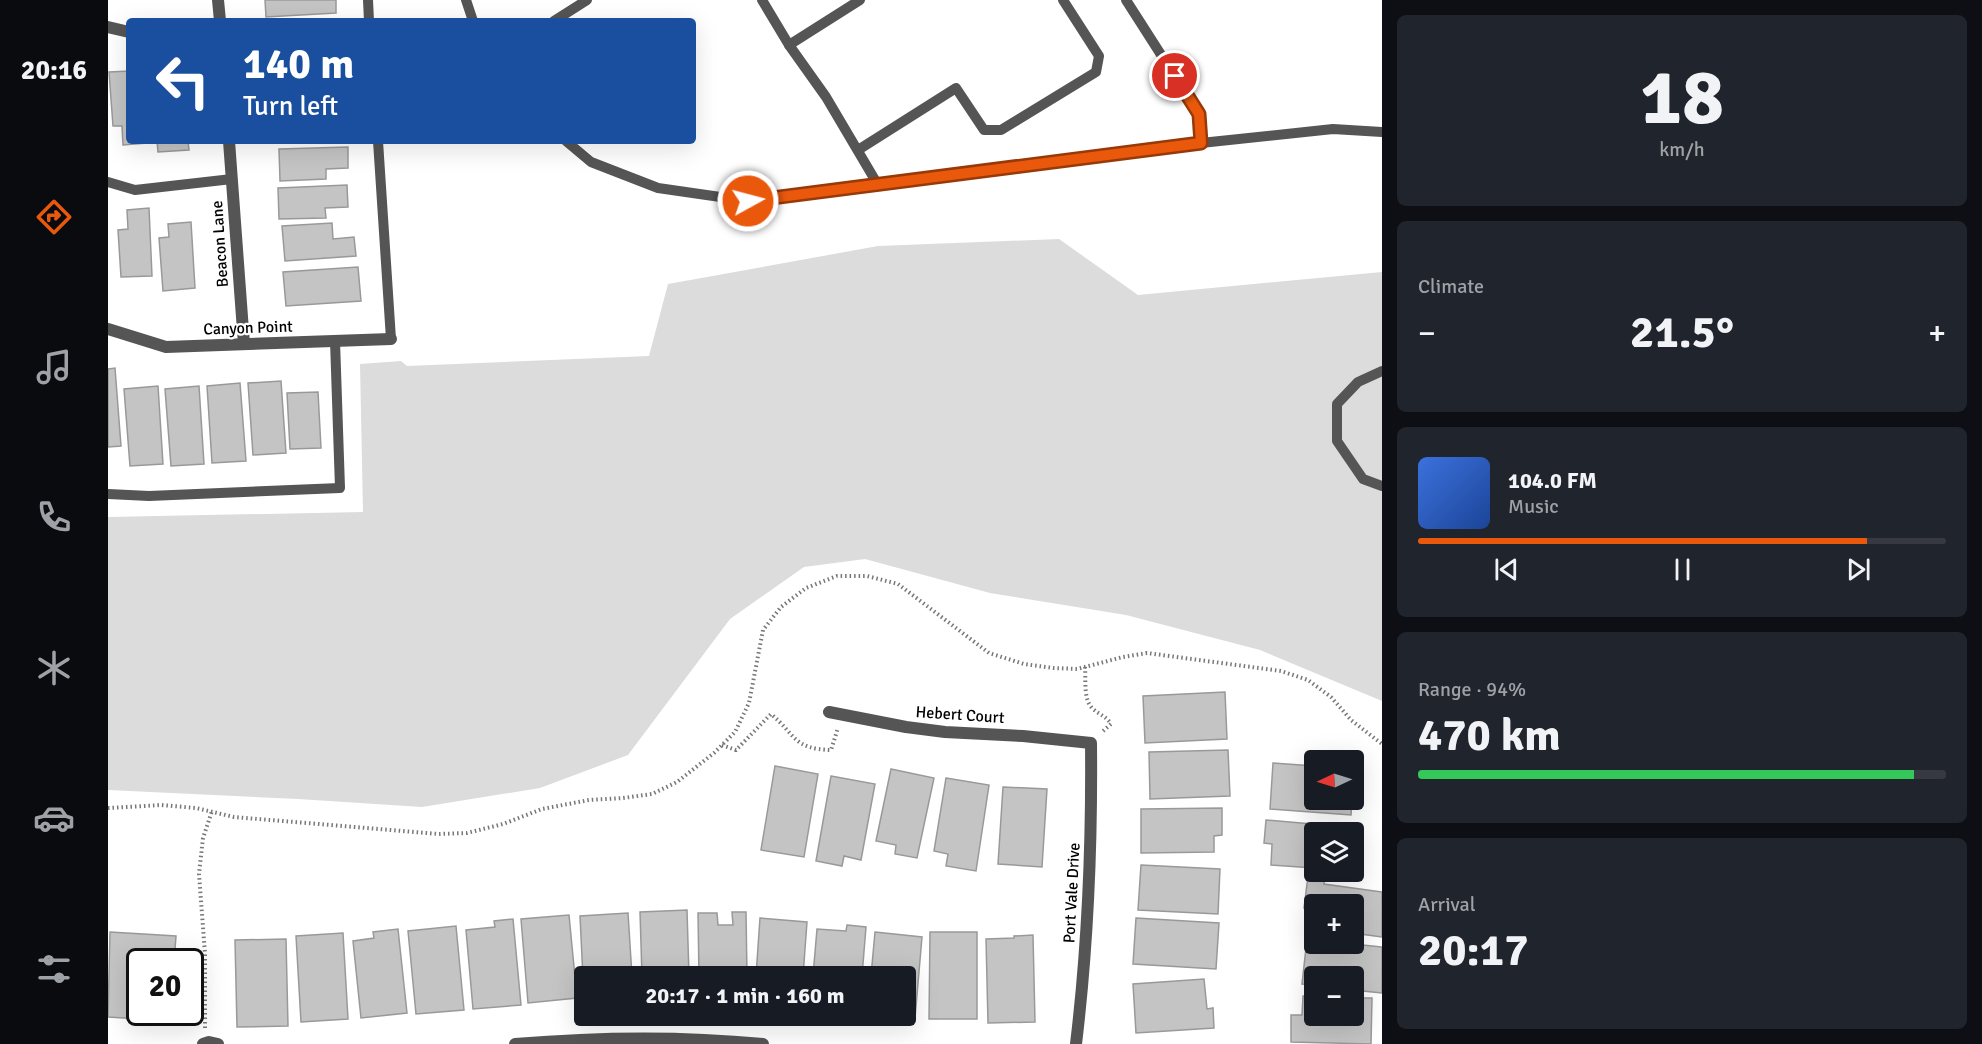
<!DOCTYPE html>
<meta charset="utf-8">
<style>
:root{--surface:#171b24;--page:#20242c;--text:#f1f3f6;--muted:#9ea1a6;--line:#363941;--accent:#ea580c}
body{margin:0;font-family:Signika,sans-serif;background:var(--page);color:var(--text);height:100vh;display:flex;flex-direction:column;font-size:22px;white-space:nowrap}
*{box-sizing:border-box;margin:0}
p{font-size:20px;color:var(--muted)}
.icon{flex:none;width:33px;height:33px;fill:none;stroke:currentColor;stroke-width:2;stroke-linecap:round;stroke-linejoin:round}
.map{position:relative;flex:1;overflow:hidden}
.details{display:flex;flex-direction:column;gap:15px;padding:15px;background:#0d0f14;width:600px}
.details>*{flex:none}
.hud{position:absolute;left:18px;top:18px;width:570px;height:126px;border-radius:6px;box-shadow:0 6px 24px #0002;background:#1a4fa0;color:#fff;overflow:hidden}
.needle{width:39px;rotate:266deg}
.fabs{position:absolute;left:1196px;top:750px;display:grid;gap:12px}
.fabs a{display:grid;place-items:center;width:60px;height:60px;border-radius:6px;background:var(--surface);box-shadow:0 6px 24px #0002;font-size:30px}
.speed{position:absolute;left:18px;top:948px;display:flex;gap:12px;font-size:30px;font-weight:700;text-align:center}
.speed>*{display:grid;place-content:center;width:78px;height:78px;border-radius:50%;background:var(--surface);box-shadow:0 6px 24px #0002;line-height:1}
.speed .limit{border:3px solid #111;border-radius:9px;background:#fff;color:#111}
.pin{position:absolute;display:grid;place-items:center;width:51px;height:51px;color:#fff;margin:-26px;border:3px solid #fff;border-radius:50%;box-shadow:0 2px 6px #0007}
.me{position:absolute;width:66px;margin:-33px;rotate:83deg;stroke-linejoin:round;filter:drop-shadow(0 0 4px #0008)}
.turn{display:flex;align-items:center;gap:21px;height:126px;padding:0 18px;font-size:27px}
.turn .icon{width:78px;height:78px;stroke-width:2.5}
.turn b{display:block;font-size:42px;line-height:51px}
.big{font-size:45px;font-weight:700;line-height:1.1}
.details .card{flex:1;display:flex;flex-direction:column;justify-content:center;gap:9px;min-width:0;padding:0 21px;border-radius:9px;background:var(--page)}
.details .dial{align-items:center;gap:0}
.dial b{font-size:78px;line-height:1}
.song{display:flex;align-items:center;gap:18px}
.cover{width:72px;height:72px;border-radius:9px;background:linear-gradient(135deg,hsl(220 70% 55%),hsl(220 70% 35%))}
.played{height:6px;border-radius:3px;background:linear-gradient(90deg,var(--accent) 85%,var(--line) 85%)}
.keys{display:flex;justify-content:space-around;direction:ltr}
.heat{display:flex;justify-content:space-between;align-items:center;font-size:33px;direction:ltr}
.charge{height:9px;border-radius:4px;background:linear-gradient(90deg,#34c759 94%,var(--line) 0)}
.trip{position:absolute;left:466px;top:966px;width:342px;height:60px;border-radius:6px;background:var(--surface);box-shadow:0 6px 24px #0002;font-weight:700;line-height:60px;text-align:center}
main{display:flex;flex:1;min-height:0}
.menu{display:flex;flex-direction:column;width:108px;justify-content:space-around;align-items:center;background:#090b0e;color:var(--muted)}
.menu .icon{width:42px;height:42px}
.menu .current{color:var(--accent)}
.menu b{font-size:27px;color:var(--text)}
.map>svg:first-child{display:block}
.green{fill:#dcdcdc}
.building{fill:#c4c4c4;stroke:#999;stroke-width:1.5}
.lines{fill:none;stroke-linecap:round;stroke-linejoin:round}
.path{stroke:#777;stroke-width:4;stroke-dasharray:1.5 3;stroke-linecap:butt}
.service{stroke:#555;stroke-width:10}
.minor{stroke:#555;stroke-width:12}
.route-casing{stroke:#983908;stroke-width:15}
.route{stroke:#ea580c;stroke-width:10}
.labels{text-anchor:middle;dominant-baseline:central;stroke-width:4.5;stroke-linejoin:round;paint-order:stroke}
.street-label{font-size:16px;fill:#000;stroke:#fff}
</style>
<main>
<nav class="menu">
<b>20:16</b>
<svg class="icon current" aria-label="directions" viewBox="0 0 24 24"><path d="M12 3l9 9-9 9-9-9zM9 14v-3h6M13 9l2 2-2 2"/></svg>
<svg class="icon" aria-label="music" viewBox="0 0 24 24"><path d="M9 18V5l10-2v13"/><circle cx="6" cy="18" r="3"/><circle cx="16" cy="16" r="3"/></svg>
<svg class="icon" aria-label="phone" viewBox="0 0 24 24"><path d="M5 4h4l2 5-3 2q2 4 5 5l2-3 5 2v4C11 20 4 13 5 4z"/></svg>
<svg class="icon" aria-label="climate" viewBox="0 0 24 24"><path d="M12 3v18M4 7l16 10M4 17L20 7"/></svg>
<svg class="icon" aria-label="car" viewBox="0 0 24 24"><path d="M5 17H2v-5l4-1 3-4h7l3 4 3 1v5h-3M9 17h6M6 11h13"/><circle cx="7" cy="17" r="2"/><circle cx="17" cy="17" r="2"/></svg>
<svg class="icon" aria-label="filters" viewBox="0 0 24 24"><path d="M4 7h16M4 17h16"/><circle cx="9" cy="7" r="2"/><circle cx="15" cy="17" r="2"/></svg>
</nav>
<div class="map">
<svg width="1274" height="1044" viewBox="0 0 1274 1044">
<rect width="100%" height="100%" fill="#fff"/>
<polygon class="green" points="951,239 1030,295 1274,272 1274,701 1152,650 1018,615 882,593 757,559 696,567 622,619 520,755 432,788 314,807 190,799 0,790 0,517 255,512 252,364 293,361 299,366 541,356 560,284 770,246"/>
<g class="building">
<polygon points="157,0 228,0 228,13 158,17"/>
<polygon points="21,71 21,141 39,141 39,143 15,145 14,126 5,126 1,72"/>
<polygon points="49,141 80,141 81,150 50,152"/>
<polygon points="240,147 240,168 218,169 218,179 172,181 171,149"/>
<polygon points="239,185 240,207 217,208 218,218 171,219 170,188"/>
<polygon points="41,208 44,276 13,277 10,230 20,229 19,210"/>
<polygon points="83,222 87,288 55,291 51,238 61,237 60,224"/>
<polygon points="224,223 225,239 246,237 248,256 177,261 174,226"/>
<polygon points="250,267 253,301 178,306 175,272"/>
<polygon points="7,368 13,446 0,447 0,369"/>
<polygon points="173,381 178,453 145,455 140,383"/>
<polygon points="132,383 138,461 104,463 99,386"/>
<polygon points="50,386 55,464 22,466 16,389"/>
<polygon points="91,386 96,464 63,466 57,389"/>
<polygon points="210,392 213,448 182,449 179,393"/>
<polygon points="1117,692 1119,739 1037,743 1035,696"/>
<polygon points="1120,750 1122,796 1042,799 1041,752"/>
<polygon points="1165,763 1206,766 1206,800 1244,800 1243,815 1162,809"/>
<polygon points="667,766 710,774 696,857 653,850"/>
<polygon points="783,769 826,778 809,858 787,854 788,845 768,841"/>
<polygon points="723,776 767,784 753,860 736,856 734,866 708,861"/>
<polygon points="838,778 881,785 868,871 838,866 840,854 826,851"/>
<polygon points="895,787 939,789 934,867 890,864"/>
<polygon points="1114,808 1114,835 1106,836 1106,852 1033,853 1033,809"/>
<polygon points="1158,820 1238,827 1238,832 1206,832 1206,868 1163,865 1164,844 1156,843"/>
<polygon points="1033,865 1112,869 1110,914 1030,910"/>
<polygon points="1200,876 1217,878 1216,884 1274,892 1274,937 1245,933 1245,904 1206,904 1206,909 1196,908"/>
<polygon points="579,910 581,976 534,976 532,912"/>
<polygon points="624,912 638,912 639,976 591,976 590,913 609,913 610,925 625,925"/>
<polygon points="520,913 524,976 477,976 476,999 472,916"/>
<polygon points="461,915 469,998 420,1003 413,919"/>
<polygon points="652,918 699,922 695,976 648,976"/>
<polygon points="1028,918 1111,923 1108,969 1025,964"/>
<polygon points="405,919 413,1005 365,1009 358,930 387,927 386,921"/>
<polygon points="739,925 758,927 754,976 705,976 709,929 738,931"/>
<polygon points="348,926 356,1010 308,1014 300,931"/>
<polygon points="290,929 299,1013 253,1018 245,941 266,938 265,932"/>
<polygon points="2,932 68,936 66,962 32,962 32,1012 63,1012 62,1021 0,1017"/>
<polygon points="767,932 814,937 807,1018 776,1016 798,1016 798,976 763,976"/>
<polygon points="822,932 869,932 869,1019 821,1019"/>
<polygon points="235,933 240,1019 193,1022 188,936"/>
<polygon points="925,935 927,1022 880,1023 878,939 906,938 906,936"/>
<polygon points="178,939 180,1026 129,1027 127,940"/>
<polygon points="1199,939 1206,939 1206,944 1245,944 1274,947 1274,993 1245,990 1245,976 1206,976 1206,985 1194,984"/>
<polygon points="1096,979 1099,1009 1105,1008 1106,1028 1028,1033 1025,984"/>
<polygon points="1195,996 1206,997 1206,1016 1245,1016 1245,998 1264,998 1263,1044 1183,1042 1183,1015 1194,1015"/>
</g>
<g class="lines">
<g class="path">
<path d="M977,667C978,680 975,700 985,709C992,715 998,716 1003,724L993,733"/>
<path d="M614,745L628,750L663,714C688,735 685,749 723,750L730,728"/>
<polyline points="0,808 53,805 88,808 126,817 331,834 359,833 395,824 434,809 481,800 515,798 544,794 569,782 606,753 627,732 641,703 655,630 673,607 698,588 729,576 759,576 790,584 881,653 916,664 945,668 969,669 1015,657 1039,653 1173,671 1200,680 1223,697 1243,720 1274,744"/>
<polyline points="97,1028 97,954 91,874 95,838 104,811"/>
</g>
<g class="service">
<polyline points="260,0 261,21"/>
<polyline points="358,0 365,21"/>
<polyline points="654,0 681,45 718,97 770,185"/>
<polyline points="1018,0 1091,114 1093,143"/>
<polyline points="446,21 479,0"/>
<polyline points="681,45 752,0"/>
<polyline points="270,141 283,339"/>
<polyline points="458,141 483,162 550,188 640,201 1093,143 1225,129 1274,132"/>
<polyline points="750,150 848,88 876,130 893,130 988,72 991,56 955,0"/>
<polyline points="0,182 27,190 124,179"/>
<polyline points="1274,371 1250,382 1229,404 1229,441 1255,479 1274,486"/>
<polyline points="0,494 41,496 232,488 227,341"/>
</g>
<g class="minor">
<polyline points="110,0 112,21"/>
<polyline points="0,27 21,32"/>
<polyline points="121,141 136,344"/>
<polyline points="0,329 58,347 283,339"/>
<path d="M721,712L798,727L837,732L915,736L983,743C984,844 980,944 968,1044"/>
<polyline points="95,1044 101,1042 110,1044"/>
<path d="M407,1044C490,1037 572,1036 655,1044"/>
</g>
</g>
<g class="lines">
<g class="route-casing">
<polyline id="route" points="640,201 1093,143 1091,114 1067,76"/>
</g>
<use href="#route" class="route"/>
</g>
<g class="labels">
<g class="street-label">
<text transform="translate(112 244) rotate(-94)">Beacon Lane</text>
<text transform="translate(140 328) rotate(-2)">Canyon Point</text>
<text transform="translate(852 715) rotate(4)">Hebert Court</text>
<text transform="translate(964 893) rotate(-87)">Port Vale Drive</text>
</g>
</g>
</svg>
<div class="fabs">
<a><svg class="needle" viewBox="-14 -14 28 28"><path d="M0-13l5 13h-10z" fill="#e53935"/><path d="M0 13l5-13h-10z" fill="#9ea1a6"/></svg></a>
<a><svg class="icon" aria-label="layers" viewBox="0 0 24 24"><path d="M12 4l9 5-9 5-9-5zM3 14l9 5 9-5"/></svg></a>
<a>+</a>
<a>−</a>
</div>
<div class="speed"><div class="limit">20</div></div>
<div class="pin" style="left:1067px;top:76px;background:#d93025"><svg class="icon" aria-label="arrive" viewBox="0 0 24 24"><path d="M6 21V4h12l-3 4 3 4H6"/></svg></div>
<svg class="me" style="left:640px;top:201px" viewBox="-20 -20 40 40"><circle r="17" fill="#ea580c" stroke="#fff" stroke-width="3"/><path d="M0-11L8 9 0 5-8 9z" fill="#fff"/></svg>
<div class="trip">20:17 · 1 min · 160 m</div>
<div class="hud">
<div class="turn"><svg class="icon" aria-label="left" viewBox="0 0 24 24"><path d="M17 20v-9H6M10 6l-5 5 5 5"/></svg><div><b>140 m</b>Turn left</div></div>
</div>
</div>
<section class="details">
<div class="card dial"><b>18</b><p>km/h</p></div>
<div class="card"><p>Climate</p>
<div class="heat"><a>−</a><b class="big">21.5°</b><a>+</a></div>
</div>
<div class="card">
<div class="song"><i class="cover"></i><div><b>104.0 FM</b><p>Music</p></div></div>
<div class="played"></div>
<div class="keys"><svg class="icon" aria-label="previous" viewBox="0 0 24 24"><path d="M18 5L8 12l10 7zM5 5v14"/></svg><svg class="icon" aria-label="pause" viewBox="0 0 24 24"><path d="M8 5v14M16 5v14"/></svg><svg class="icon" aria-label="next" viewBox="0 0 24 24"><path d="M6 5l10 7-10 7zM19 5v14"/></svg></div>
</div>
<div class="card"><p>Range · 94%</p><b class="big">470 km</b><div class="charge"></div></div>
<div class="card"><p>Arrival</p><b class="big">20:17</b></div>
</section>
</main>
